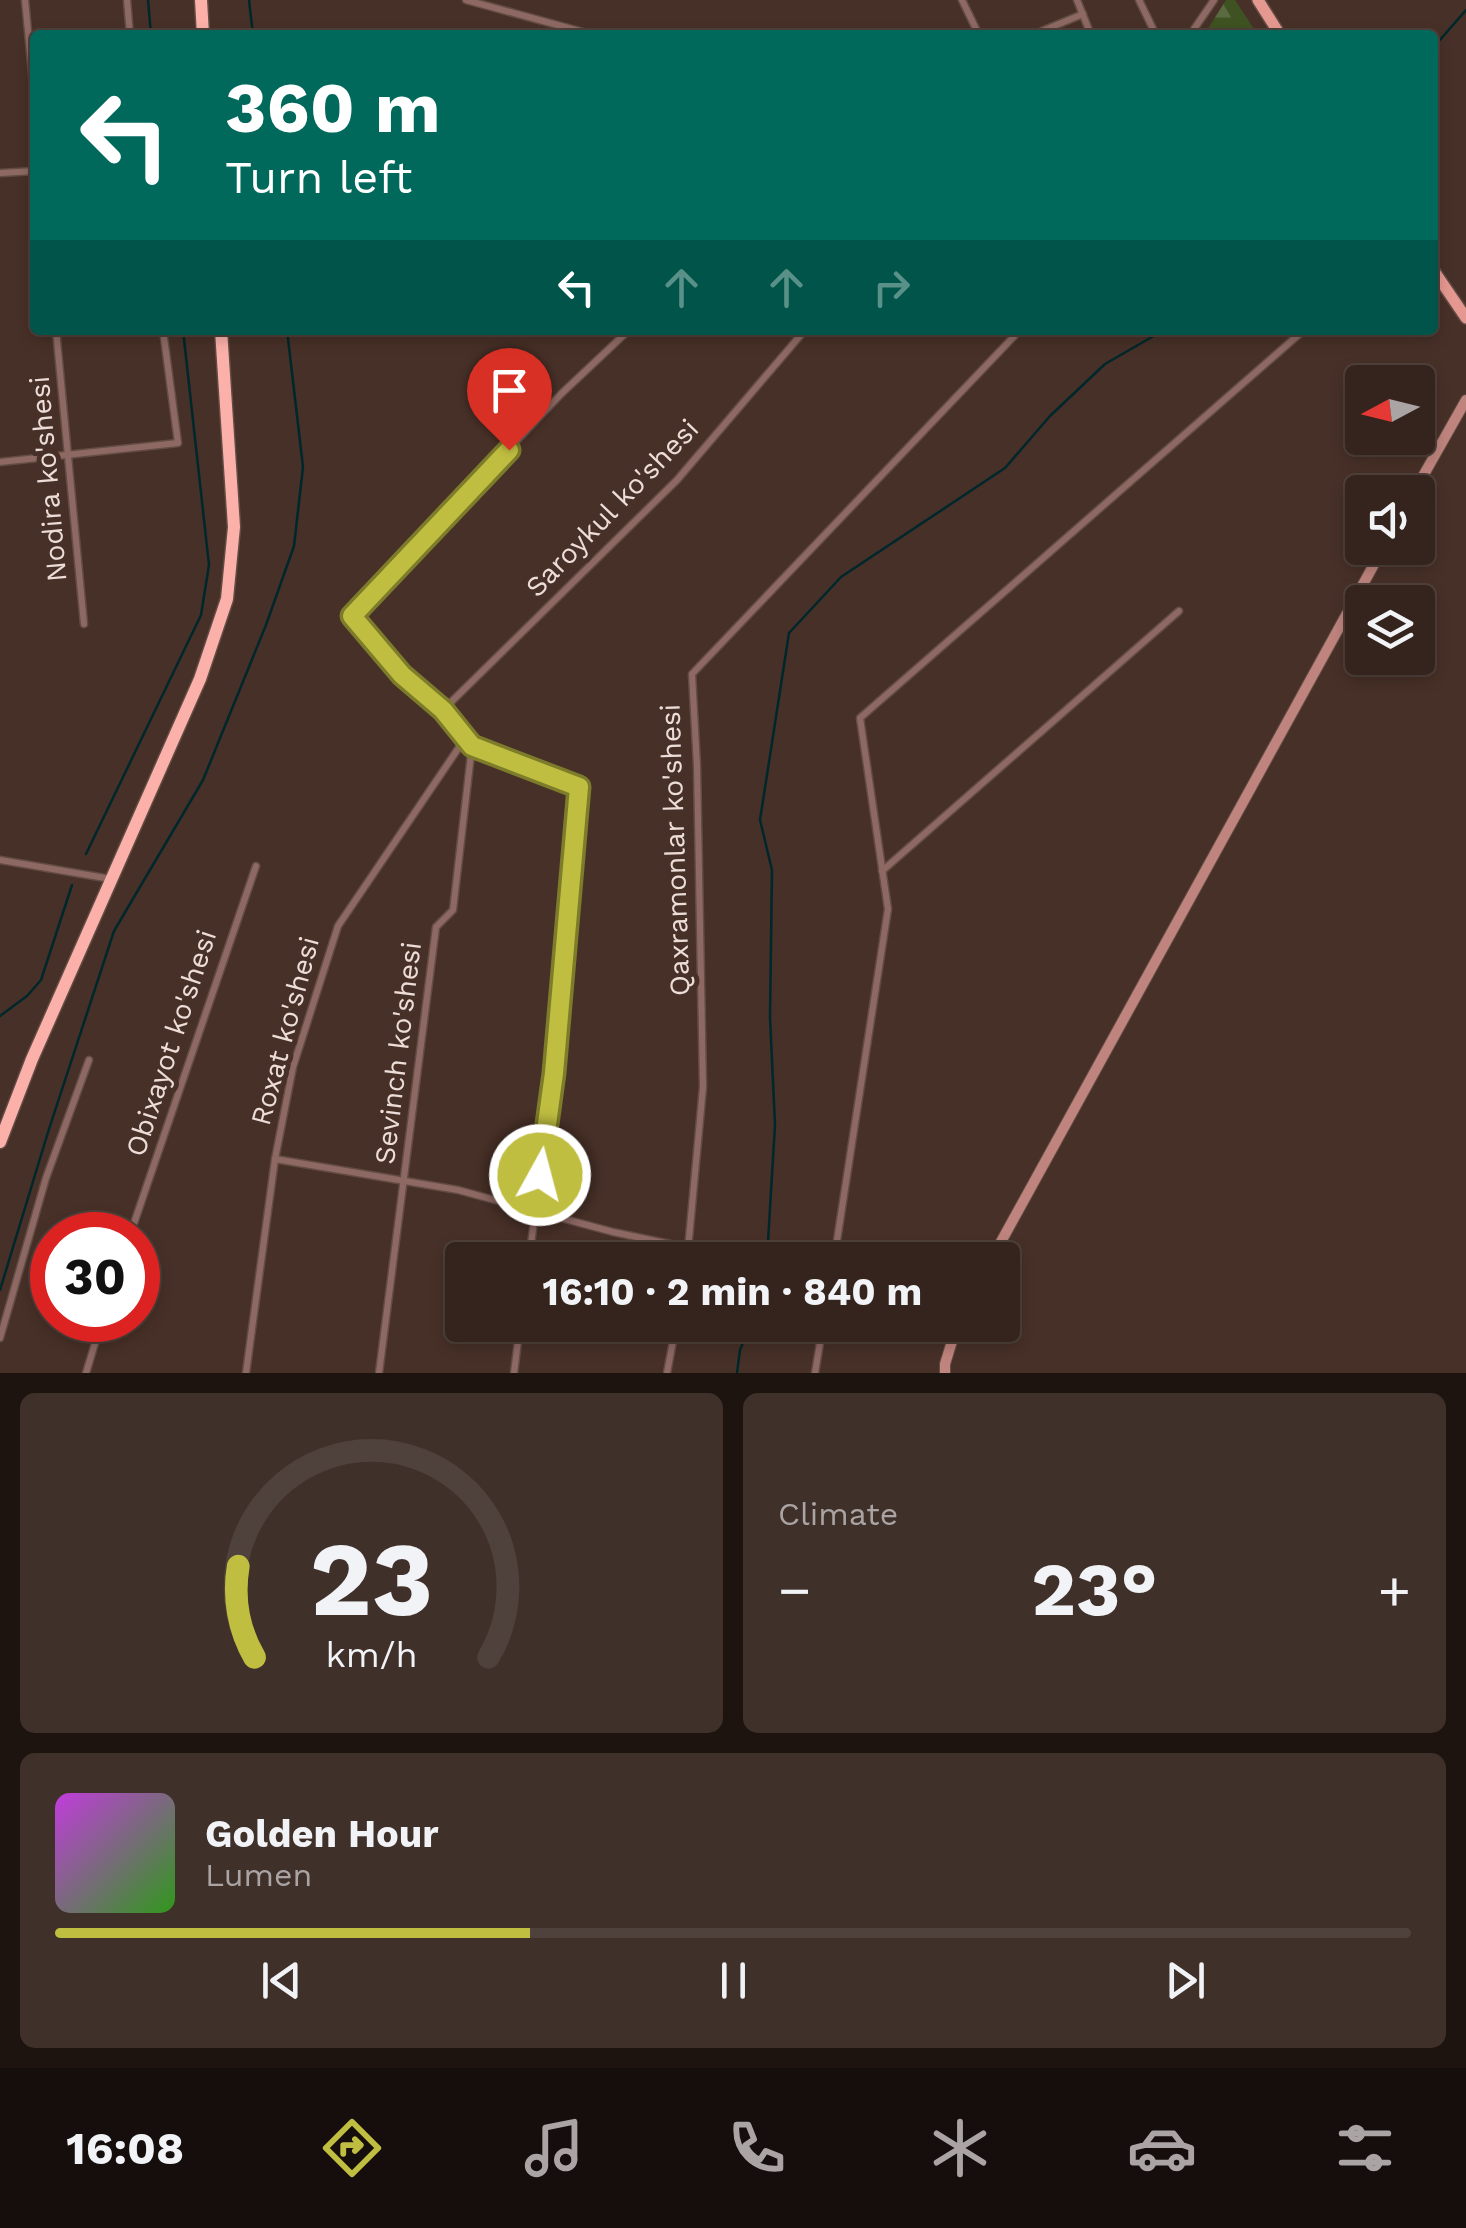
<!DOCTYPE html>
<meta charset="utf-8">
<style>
:root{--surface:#35241d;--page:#40302a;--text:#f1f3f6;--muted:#aaa4a4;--line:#4f413b;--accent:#c0be40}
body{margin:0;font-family:"Work Sans",sans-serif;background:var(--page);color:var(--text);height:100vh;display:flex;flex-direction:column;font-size:38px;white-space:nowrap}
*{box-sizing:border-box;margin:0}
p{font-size:32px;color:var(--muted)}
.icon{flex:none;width:55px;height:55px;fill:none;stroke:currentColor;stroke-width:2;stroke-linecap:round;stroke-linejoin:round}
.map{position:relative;height:1373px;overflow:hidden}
.panel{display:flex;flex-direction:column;gap:20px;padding:20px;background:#1d1410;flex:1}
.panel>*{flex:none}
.hud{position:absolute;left:30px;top:30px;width:1408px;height:305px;border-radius:10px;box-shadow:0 5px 15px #0003,0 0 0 2px var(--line);background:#00695c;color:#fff;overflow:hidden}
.needle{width:65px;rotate:263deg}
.buttons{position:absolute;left:1345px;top:365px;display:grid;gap:20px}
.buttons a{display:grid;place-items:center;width:90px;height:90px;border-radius:10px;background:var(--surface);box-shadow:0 5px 15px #0003,0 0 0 2px var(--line);font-size:50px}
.speed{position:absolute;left:30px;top:1212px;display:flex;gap:20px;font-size:50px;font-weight:700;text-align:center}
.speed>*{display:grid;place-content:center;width:130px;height:130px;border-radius:50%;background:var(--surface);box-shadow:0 5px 15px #0003,0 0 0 2px var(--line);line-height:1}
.speed .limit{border:15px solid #d22;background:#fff;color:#111}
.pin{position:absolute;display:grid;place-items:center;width:85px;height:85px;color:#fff;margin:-102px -42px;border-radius:50% 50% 50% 0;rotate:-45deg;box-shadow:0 0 10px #0007}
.pin .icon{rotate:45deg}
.me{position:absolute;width:110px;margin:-55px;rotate:7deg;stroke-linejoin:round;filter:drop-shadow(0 0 8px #0008)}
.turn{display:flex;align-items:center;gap:35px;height:210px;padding:0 30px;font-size:45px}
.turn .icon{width:130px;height:130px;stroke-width:2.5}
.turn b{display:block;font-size:70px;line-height:85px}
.lanes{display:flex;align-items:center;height:95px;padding:0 30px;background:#0003;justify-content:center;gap:50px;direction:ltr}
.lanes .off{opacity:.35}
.big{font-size:75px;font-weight:700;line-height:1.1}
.panel .card{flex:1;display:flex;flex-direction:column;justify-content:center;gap:15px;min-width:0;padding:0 35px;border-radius:15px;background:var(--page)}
.panel .dial{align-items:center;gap:0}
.dial svg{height:260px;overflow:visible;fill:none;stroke:var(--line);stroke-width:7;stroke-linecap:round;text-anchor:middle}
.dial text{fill:var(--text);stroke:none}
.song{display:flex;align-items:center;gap:30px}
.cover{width:120px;height:120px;border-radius:15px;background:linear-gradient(135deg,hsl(290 70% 55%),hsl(110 70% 35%))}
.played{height:10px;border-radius:5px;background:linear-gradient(90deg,var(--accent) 35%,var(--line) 35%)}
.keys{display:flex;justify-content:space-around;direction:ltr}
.heat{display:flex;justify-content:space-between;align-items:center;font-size:55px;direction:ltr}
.panel .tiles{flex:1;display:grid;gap:20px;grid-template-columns:1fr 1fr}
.card:last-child{grid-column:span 2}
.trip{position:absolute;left:445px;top:1242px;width:575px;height:100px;border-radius:10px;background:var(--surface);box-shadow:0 5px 15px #0003,0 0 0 2px var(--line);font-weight:700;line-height:100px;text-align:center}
.menu{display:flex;height:160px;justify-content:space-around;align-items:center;background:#150e0c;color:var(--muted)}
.menu .icon{width:70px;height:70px}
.menu .active{color:var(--accent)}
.menu b{font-size:45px;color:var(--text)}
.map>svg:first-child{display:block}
.forest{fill:url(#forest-firs)}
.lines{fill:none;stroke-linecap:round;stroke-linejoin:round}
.stream{stroke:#00272b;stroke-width:2.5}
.street-casing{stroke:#624c43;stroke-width:9}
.secondary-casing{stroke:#624c43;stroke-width:12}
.primary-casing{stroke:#624c43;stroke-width:14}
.highway-casing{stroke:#624c43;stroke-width:15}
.street{stroke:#8e6964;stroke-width:6}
.secondary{stroke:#bf847d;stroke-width:10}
.primary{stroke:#e59890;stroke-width:11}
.highway{stroke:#fbb1a9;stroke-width:12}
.route-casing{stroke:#7d7c2a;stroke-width:25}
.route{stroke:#c0be40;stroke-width:18}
.labels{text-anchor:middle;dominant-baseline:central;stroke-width:10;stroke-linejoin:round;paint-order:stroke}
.street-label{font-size:28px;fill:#edddd8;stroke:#473027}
</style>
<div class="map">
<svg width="1466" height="1373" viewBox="0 0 1466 1373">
<defs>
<pattern id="forest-firs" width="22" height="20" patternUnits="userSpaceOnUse" patternTransform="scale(2.5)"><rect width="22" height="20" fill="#3e5222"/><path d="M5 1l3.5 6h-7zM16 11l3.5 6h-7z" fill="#5a6a41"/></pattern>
</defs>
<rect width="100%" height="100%" fill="#473027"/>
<polygon class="forest" points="1226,0 1235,0 1258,35 1204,35"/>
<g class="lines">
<g class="stream">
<polyline points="148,0 151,35"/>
<polyline points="249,0 253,35"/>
<polyline points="1432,49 1466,10"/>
<polyline points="86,854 201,615 209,565 183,330"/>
<polyline points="0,1016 27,996 41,980 72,885"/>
<polyline points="767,1258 775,1125 770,1017 772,870 760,820 789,633 841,577 1005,468 1050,416 1105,364 1164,330"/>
<polyline points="0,1290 49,1129 114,931 203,780 266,625 294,546 303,467 287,330"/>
<polyline points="737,1373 740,1350 750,1325"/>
</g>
<g class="street-casing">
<g id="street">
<polyline points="25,0 35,104"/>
<polyline points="127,0 130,35"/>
<polyline points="466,0 594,35"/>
<polyline points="962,0 979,35"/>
<polyline points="1077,0 1091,35"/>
<polyline points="1139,0 1156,35"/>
<polyline points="1042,31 1083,14"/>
<polyline points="1190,35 1214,0"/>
<polyline points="0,173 35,171"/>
<polyline points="56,330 84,624"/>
<polyline points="0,462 178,443 163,330"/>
<polyline points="443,710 677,480 805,330"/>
<polyline points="0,860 111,879"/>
<polyline points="882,871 1179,611"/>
<polyline points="275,1159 458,1190 613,1232 746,1260"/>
<polyline points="130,1235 256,866"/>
<polyline points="529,1260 553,1073 579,787 472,746 443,710 401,675 352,616 561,394 629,330"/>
<polyline points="687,1260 703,1087 697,766 692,674 1020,330"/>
<polyline points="834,1260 888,909 860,718 1304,330"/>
<polyline points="0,1338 46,1178 89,1060"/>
<polyline points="86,1373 102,1320"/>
<polyline points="246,1373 275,1159 293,1067 338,926 466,737"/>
<polyline points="379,1373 436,927 453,910 472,746"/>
<polyline points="514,1373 520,1325"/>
<polyline points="667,1373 676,1325"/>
<polyline points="815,1373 823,1325"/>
</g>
</g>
<g class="secondary-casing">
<g id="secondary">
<polyline points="1414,492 1466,400"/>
<polyline points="991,1260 1383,548"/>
<polyline points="945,1373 945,1364 957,1325"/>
</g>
</g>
<g class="primary-casing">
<g id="primary">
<polyline points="1258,0 1280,35"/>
<polyline points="1432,268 1466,318"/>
</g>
</g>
<g class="highway-casing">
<g id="highway">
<polyline points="201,0 203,35"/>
<polyline points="0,1142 32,1059 200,679 227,599 234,527 221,330"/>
</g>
</g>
<use href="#street" class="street"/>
<use href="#secondary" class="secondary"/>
<use href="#primary" class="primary"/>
<use href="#highway" class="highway"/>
</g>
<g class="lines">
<g class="route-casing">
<polyline id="route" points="509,450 352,616 402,675 443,710 472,746 579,787 554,1073 540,1175"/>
</g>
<use href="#route" class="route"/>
</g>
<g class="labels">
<g class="street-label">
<text transform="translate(48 479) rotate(-95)">Nodira ko'shesi</text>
<text transform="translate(612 508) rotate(-46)">Saroykul ko'shesi</text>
<text transform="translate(675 850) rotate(-92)">Qaxramonlar ko'shesi</text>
<text transform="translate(285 1031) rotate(-75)">Roxat ko'shesi</text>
<text transform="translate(171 1043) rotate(-72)">Obixayot ko'shesi</text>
<text transform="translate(398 1053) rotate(-83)">Sevinch ko'shesi</text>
</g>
</g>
</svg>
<div class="buttons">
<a><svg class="needle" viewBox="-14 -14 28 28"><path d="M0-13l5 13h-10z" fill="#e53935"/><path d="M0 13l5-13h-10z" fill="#aaa4a4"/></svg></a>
<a><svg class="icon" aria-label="sound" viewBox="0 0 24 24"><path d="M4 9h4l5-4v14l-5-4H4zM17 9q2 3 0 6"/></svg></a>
<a><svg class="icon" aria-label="layers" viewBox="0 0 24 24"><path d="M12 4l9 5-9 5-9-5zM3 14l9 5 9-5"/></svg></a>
</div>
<div class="speed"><div class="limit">30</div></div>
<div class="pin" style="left:509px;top:450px;background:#d93025"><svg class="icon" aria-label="arrive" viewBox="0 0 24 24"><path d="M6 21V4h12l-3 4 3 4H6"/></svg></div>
<svg class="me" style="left:540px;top:1175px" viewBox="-20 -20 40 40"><circle r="17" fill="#c0be40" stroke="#fff" stroke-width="3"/><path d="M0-11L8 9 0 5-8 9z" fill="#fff"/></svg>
<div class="trip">16:10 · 2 min · 840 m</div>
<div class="hud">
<div class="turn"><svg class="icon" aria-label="left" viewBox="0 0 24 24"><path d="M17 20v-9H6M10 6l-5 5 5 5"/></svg><div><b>360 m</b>Turn left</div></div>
<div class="lanes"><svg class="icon" aria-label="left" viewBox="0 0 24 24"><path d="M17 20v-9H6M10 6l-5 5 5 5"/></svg><svg class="icon off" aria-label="ahead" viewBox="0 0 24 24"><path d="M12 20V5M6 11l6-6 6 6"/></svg><svg class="icon off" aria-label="ahead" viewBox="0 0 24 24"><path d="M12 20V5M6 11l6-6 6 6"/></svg><svg class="icon off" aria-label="right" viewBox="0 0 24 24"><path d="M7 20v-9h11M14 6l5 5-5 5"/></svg></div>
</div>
</div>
<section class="panel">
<div class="tiles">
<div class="card dial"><svg viewBox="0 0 100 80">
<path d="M14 69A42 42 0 1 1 86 69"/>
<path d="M14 69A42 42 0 0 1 9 41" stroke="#c0be40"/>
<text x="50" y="56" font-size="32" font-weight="700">23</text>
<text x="50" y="72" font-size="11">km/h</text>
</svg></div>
<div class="card"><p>Climate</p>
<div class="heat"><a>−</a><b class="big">23°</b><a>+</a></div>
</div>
<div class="card">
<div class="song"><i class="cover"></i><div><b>Golden Hour</b><p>Lumen</p></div></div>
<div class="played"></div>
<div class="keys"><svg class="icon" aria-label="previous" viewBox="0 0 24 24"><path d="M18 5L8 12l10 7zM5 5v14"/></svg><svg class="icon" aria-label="pause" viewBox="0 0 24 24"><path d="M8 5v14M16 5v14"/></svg><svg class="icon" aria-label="next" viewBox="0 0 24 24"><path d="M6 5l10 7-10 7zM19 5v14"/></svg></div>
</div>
</div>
</section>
<nav class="menu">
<b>16:08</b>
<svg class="icon active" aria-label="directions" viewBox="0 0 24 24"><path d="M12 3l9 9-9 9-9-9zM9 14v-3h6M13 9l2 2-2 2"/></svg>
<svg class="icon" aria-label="music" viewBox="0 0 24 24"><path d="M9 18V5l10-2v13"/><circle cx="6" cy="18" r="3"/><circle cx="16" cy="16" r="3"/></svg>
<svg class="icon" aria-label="phone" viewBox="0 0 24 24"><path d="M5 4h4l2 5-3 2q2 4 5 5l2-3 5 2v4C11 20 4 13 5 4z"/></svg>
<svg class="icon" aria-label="climate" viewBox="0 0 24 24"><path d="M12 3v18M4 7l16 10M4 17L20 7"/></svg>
<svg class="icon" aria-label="car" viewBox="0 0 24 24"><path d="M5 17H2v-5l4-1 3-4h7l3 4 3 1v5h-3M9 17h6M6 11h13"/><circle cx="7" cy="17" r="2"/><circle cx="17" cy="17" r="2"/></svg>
<svg class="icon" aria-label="filters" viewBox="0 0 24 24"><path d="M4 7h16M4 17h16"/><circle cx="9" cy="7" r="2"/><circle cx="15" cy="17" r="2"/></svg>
</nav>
